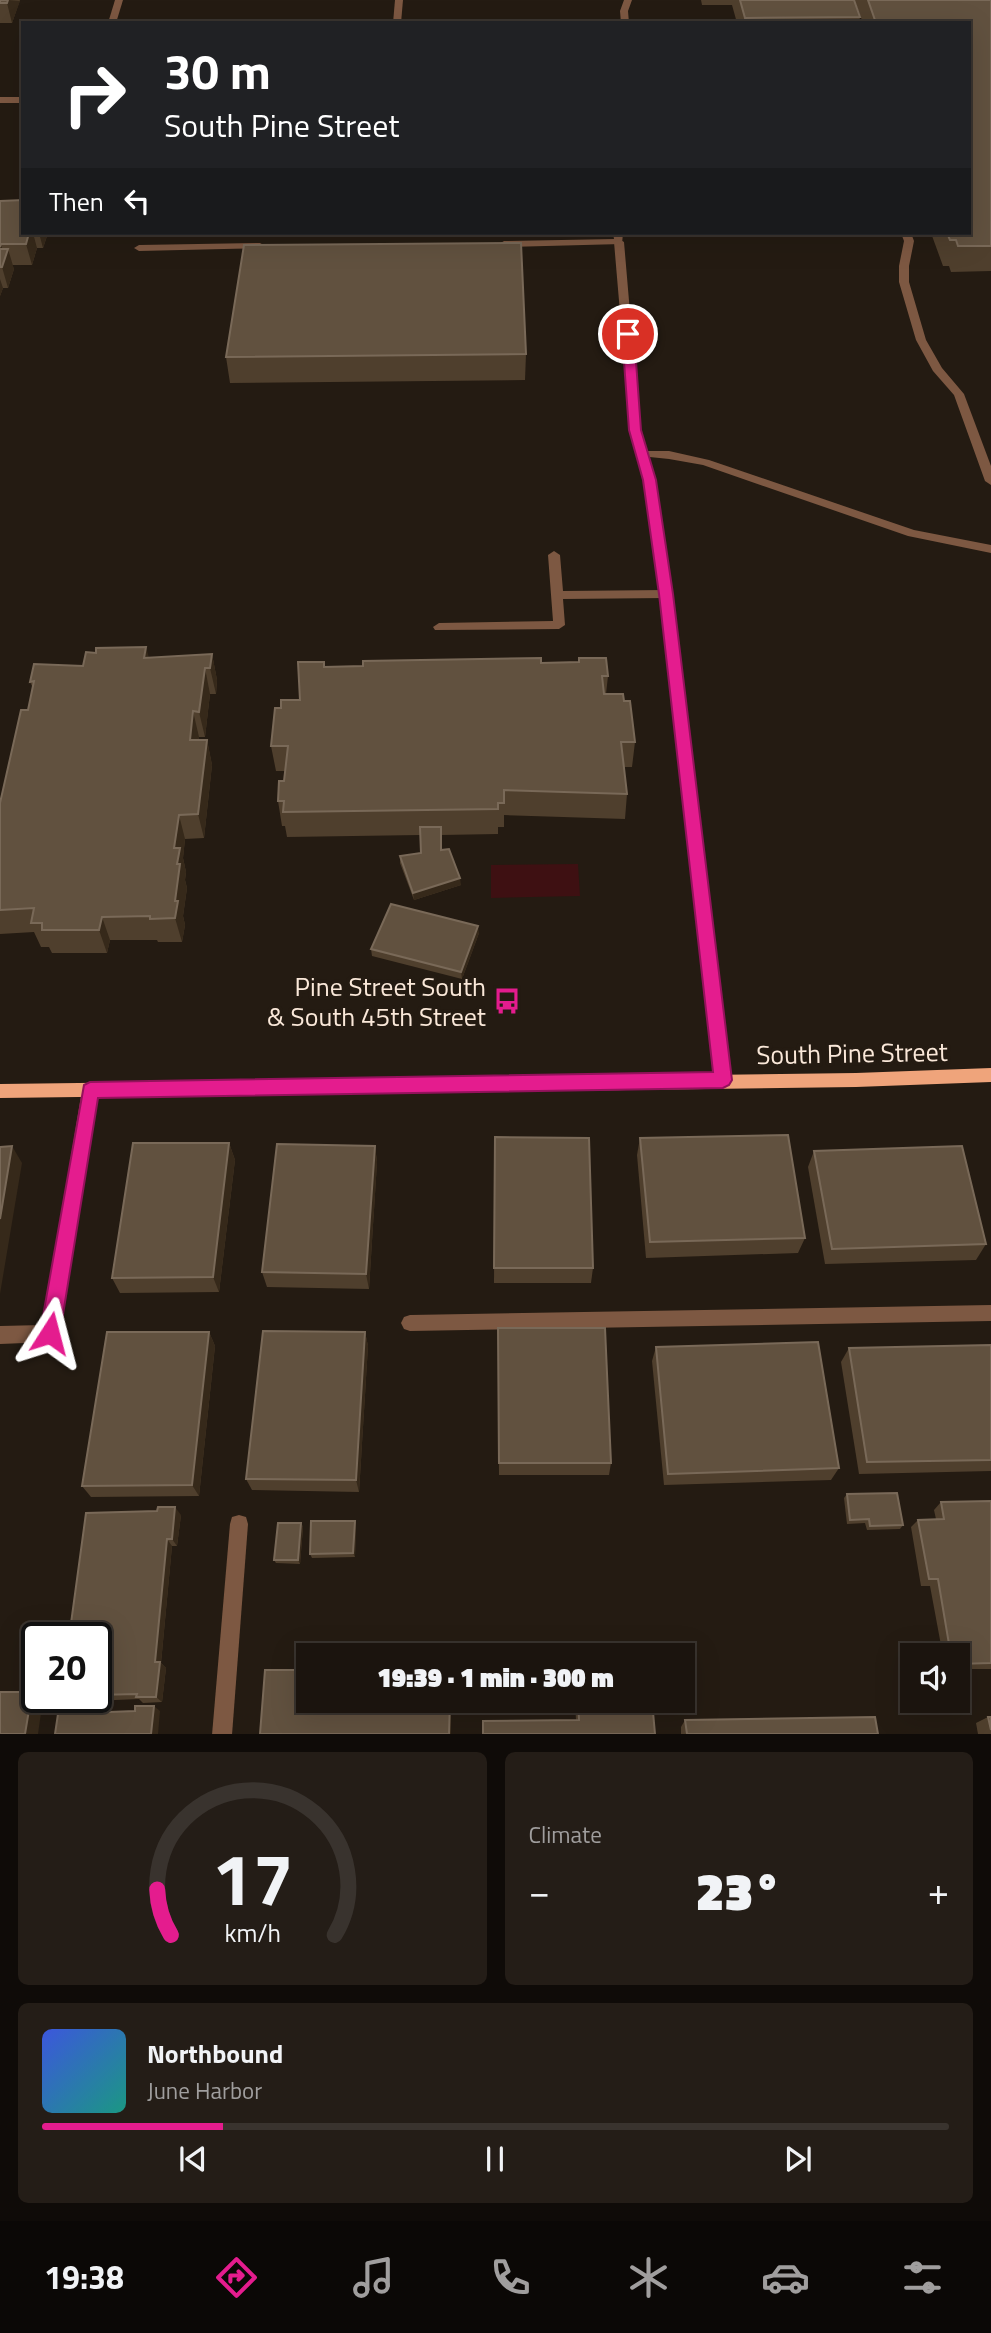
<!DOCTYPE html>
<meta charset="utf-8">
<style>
:root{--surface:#1b140e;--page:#241d17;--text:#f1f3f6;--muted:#a09e9e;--line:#39332e;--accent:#e41c8e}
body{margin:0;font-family:"Titillium Web",sans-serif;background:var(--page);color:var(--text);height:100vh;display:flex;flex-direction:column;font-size:26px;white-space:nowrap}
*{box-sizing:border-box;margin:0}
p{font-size:23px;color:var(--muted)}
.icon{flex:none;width:38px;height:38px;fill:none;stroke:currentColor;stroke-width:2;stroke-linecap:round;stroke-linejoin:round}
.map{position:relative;height:1734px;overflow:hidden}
.sheet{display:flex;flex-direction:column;gap:18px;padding:18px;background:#0f0b08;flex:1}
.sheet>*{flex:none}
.top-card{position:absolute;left:21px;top:21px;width:950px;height:214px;border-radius:0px;box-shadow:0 7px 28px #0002,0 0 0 2px var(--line);background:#202124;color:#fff;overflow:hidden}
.tools{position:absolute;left:900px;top:1643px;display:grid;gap:14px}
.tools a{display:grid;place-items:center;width:70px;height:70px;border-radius:0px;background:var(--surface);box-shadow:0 7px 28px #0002,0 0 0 2px var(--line);font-size:35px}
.speed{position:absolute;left:21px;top:1622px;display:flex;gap:14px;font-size:35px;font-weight:700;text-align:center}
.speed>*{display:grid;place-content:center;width:91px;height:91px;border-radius:50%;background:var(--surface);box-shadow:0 7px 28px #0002,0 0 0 2px var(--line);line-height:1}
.speed .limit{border:4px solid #111;border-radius:10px;background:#fff;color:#111}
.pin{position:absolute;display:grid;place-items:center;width:60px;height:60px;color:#fff;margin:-30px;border:4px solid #fff;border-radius:50%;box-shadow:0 2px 7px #0007}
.me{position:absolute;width:77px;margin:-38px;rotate:9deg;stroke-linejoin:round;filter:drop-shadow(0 0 5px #0008)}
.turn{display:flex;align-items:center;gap:24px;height:147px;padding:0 28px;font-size:32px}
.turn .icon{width:91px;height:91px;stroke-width:2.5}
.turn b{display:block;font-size:49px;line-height:60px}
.then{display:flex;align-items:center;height:66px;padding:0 28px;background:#0003;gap:14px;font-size:26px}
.big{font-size:52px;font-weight:800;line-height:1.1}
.sheet .tile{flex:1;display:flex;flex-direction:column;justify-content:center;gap:10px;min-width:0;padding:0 24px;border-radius:10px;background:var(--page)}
.sheet .dial{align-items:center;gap:0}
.dial svg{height:182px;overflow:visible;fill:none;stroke:var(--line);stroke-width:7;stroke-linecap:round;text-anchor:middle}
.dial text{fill:var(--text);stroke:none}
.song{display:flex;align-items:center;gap:21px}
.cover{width:84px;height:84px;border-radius:10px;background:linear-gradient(135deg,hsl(230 70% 55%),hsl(170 70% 35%))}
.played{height:7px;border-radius:4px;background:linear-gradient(90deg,var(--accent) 20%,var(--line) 20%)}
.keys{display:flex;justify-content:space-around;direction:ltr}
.heat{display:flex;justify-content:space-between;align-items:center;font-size:38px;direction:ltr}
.sheet .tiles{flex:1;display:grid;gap:18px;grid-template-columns:1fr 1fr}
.tile:last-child{grid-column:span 2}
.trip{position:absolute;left:296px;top:1643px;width:399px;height:70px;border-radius:0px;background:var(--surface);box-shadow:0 7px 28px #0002,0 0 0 2px var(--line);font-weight:800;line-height:70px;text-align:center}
.dock{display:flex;height:112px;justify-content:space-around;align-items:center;background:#0b0806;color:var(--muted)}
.dock .icon{width:49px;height:49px}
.dock .on{color:var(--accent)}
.dock b{font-size:32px;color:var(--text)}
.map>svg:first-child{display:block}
.water{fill:#3e1012}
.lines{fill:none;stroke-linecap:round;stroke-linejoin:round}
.lane{fill:#7d5842;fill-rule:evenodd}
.street{fill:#7d5842;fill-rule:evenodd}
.secondary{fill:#efa47b;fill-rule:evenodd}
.wall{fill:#4f3f2d}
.shaded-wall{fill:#36291a}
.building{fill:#61513f;stroke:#796958;stroke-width:2}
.route{fill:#e41c8e;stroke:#94125c;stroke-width:2}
.labels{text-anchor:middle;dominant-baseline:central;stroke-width:7;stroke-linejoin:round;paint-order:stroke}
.poi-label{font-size:26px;fill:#fae8d9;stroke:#241b12;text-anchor:end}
.street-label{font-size:26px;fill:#fae8d9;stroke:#241b12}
</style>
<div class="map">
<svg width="991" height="1735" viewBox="0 0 991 1735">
<rect width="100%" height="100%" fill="#241b12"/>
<polygon class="water" points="578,864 580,896 491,898 491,865"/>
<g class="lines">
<g class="lane">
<polygon points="115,0 123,0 116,23 108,23"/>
<polygon points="395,0 403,0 401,23 393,23"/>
<polygon points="624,0 632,0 628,11 629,23 621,23 620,11"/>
<rect x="0" y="97" width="23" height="6"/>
<polygon points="613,233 623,233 622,244 504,247 499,244 504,241 614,239"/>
<polygon points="901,233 911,233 914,241 909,266 909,282 926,340 942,368 964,394 991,466 991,485 985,481 954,395 933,371 916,340 899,282 899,266 904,241"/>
<polygon points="260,243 265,246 263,248 139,251 134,248 139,245"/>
<polygon points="644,451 669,451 709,460 914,530 991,545 991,553 908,536 703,465 669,459 640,456 640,452"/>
<polygon points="554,551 560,555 563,591 666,590 672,594 666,598 563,599 565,625 559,629 435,630 433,627 439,623 553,621 548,555"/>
<polygon points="90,1083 96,1085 98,1090 59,1333 56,1339 50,1342 0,1344 0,1326 43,1325 82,1090 84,1085"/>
<polygon points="991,1305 991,1321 410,1331 404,1329 401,1323 404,1317 410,1315"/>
<polygon points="239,1515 246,1517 248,1524 232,1735 212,1735 230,1524 232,1517"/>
</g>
<polygon class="street" points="619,239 624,242 640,430 656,480 672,594 731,1080 728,1085 723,1087 718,1085 715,1080 660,594 644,480 630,430 614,242"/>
<polygon class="secondary" points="991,1068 991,1082 856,1087 0,1098 0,1084 856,1073"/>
</g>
<g class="wall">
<polygon points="0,0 20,0 12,23 0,23"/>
<polygon points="701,0 991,0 991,271 951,272 949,266 943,266 931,233 970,233 970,23 863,23 856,4 855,4 860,17 859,23 737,23 732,5 702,5"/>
<polygon points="0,201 23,233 48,233 43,248 37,248 32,265 12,265 14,269 8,288 3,288 0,296"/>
<polygon points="526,354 525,380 230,383 226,357"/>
<polygon points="212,654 217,680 216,694 210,694 205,737 199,737 199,740 207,740 212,765 204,838 185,839 183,858 186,872 185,880 187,888 183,916 185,925 182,942 158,942 157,940 110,940 107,953 52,953 49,947 41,947 34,932 0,934 0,803 28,710 33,688 30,682 83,666 149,658"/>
<polygon points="541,663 608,676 606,694 624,701 635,742 632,767 624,767 627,794 625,819 504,815 504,827 498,827 498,834 441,835 441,850 461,885 414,900 400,863 400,856 421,853 420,835 287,837 285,826 282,826 278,801 284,781 285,771 276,771 271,746 281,708 300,700 324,667"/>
<polygon points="479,933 462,979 372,956 371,949"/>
<polygon points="495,1137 593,1268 591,1283 494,1283"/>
<polygon points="640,1138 805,1238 798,1253 646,1258 637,1155"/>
<polygon points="229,1143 235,1160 219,1292 120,1293 112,1278"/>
<polygon points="375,1146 377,1162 369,1289 267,1287 262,1272"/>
<polygon points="814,1151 986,1244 976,1260 825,1264 808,1167"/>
<polygon points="498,1328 611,1463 609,1475 499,1475"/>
<polygon points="209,1332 215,1346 199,1496 91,1497 82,1486"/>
<polygon points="365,1332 368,1346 359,1492 252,1490 246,1479"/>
<polygon points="991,1345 991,1471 859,1474 841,1362 849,1348"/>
<polygon points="656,1347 839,1468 831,1480 664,1485 652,1361"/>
<polygon points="847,1494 903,1525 900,1529 867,1530 865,1523 847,1524 844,1498"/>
<polygon points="991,1501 991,1669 957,1669 957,1656 943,1656 930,1586 921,1586 911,1527 918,1520 936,1519 934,1510 941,1502"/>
<polygon points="181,1515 177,1546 172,1546 161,1663 166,1668 162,1702 143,1703 139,1699 69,1702 63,1698 96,1698 96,1638"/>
<polygon points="355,1521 356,1524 355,1557 312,1558 310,1554"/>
<polygon points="301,1523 303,1527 300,1564 276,1563 274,1560"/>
<polygon points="575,1701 652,1701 576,1720"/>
<polygon points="988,1717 991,1717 991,1734 978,1734 976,1723"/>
<polygon points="685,1720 878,1734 681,1734 681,1727"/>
</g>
<g class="shaded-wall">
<polygon points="8,0 20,1 12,23 7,3"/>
<polygon points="29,233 33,233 37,248 32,265 26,244"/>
<polygon points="39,233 48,233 43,248"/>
<polygon points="1,244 5,259 8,249 14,269 8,288 2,267 0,250"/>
<polygon points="0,279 3,288 0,296"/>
<polygon points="146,647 153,672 144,658"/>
<polygon points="212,654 217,680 216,694 210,668"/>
<polygon points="205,668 210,694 205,737 199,712"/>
<polygon points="193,711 199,737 196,765 190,740"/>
<polygon points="207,740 212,765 204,838 198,814"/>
<polygon points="179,815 185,839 183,858 186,872 185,880 187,888 183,916 185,925 182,942 175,918 175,901 174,848"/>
<polygon points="460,878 461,885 414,900 413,893"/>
<polygon points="102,917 110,940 107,953 99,930"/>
<polygon points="478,926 479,933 462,979 461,972"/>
<polygon points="229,1143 235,1160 219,1292 213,1277"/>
<polygon points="12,1146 22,1163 0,1294 0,1219"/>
<polygon points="375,1146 377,1162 369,1289 366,1274"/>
<polygon points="209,1332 215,1346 199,1496 192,1485"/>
<polygon points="365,1332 368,1346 359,1492 356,1480"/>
<polygon points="175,1507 181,1515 177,1546 172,1539"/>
<polygon points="355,1521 356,1524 355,1557 353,1553"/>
<polygon points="301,1523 303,1527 300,1564 298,1560"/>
<polygon points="167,1539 172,1546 161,1663 166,1668 162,1702 156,1697 155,1662"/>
<polygon points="32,1692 37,1695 37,1698 41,1698 43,1699 38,1734 25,1734"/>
<polygon points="450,1701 451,1701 451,1734 449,1734"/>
<polygon points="154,1706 160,1711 158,1734 151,1734"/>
</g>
<g class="building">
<polygon points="0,0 8,0 7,3 0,3"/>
<polygon points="740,0 854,0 860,17 745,18"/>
<polygon points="868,0 991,0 991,246 958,246 956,240 950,240 947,233 970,233 970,23 876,23"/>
<polygon points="23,200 23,233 29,233 26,244 1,244 0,247 0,201"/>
<polygon points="521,243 526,354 226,357 244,245"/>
<polygon points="0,249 8,249 2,267 0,267"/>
<polygon points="146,647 144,658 212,654 210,668 205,668 199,712 193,711 190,740 207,740 198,814 179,815 174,848 180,848 177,864 180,864 175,901 178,901 175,918 150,919 150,916 102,917 99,930 42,930 42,923 31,923 34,908 0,910 0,803 21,710 28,710 34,681 30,682 34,664 83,666 86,652 96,653 96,648"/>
<polygon points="541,658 541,663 579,662 579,658 606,658 608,676 602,676 604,694 623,694 624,701 630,701 635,742 621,742 627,794 504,790 504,803 498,803 498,809 283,812 284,801 278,801 279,781 284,781 288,746 271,746 275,708 281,708 281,700 300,700 298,662 324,662 324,667 363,666 363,661"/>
<polygon points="420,827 441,827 441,850 449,849 460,878 413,893 400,856 421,853"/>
<polygon points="391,904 478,926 461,972 371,949"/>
<polygon points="788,1135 805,1238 650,1242 640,1138"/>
<polygon points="495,1137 589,1138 593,1268 494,1268"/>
<polygon points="133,1143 229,1143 213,1277 112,1278"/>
<polygon points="277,1144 375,1146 366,1274 262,1272"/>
<polygon points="12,1146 0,1219 0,1147"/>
<polygon points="962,1146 986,1244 832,1249 814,1151"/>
<polygon points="498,1328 605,1328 611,1463 499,1463"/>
<polygon points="263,1331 365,1332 356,1480 246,1479"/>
<polygon points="107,1332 209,1332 192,1485 82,1486"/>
<polygon points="818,1342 839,1468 668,1474 656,1347"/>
<polygon points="991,1345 991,1460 867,1462 849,1348"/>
<polygon points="897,1493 903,1525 870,1526 869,1519 850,1520 847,1494"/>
<polygon points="991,1501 991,1663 957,1664 957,1656 951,1656 938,1579 929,1579 918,1520 944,1519 941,1502"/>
<polygon points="158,1507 175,1507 172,1539 167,1539 155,1662 160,1662 156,1697 136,1697 137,1694 96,1695 96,1638 69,1638 86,1513 157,1511"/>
<polygon points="311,1521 355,1521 353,1553 310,1554"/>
<polygon points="278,1523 301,1523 298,1560 274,1560"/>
<polygon points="265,1670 308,1670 308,1701 450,1701 449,1734 260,1734"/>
<polygon points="0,1692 32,1692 25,1734 0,1734"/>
<polygon points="578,1701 652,1701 655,1734 483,1734 483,1721 579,1720"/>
<polygon points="135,1706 154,1706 151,1734 55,1734 58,1714 135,1711"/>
<polygon points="875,1717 878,1734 687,1734 685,1720"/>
<polygon points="988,1717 991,1717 991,1730"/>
</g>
<polygon class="route" points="628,330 634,334 641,430 656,480 673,594 732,1080 729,1085 723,1088 98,1098 60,1333 57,1340 50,1343 43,1340 40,1333 84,1085 90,1082 713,1072 659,594 643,480 629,430 622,334"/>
<defs>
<g id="bus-bare" transform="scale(2.1)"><path d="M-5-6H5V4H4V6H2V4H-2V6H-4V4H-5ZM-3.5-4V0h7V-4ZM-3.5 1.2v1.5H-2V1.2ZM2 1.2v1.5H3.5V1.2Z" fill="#e41c8e" stroke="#241b12" stroke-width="2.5" paint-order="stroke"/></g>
</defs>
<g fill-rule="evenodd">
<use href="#bus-bare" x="507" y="1001"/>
</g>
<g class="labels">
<g class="poi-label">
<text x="486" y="986">Pine Street South<tspan x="486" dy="30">&amp; South 45th Street</tspan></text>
</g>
<g class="street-label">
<text transform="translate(852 1053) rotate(-1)">South Pine Street</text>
</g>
</g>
</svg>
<div class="tools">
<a><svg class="icon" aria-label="sound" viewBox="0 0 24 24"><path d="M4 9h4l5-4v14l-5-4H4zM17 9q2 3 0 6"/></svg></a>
</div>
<div class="speed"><div class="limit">20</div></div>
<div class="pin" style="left:628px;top:334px;background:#d93025"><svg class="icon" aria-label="arrive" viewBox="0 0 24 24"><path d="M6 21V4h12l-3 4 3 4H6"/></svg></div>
<svg class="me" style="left:50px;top:1333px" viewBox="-20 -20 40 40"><path d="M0-17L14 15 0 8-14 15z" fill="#e41c8e" stroke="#fff" stroke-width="4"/></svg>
<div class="trip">19:39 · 1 min · 300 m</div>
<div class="top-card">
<div class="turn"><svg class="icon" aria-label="right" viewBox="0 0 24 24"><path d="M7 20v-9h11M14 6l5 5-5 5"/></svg><div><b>30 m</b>South Pine Street</div></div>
<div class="then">Then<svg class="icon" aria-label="left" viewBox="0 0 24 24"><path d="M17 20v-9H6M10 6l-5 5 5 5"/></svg></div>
</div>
</div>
<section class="sheet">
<div class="tiles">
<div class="tile dial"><svg viewBox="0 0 100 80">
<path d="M14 69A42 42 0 1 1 86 69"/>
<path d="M14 69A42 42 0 0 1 8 49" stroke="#e41c8e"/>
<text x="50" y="56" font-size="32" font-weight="700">17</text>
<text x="50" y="72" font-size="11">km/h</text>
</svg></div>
<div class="tile"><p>Climate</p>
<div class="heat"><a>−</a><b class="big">23°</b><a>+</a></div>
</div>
<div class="tile">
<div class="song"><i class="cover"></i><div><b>Northbound</b><p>June Harbor</p></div></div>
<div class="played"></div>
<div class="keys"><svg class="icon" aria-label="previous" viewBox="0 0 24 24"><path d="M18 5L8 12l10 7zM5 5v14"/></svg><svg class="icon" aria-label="pause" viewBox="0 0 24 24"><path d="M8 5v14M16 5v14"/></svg><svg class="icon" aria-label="next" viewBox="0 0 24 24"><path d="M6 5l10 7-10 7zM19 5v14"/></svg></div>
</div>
</div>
</section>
<nav class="dock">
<b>19:38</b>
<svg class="icon on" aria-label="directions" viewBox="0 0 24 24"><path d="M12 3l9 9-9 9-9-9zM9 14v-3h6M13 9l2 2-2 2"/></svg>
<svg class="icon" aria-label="music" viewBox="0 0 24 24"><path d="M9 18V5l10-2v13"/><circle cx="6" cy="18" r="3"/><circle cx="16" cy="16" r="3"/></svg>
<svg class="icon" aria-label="phone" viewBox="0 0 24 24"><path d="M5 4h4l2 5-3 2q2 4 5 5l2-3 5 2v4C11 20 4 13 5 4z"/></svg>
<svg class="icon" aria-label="climate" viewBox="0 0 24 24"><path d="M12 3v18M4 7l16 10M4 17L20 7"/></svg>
<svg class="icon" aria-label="car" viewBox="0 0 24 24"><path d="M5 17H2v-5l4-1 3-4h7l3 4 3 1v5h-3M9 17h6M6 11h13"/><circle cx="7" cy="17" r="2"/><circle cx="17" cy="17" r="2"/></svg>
<svg class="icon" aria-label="filters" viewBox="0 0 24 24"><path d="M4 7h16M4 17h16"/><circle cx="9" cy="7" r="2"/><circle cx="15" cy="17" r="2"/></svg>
</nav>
